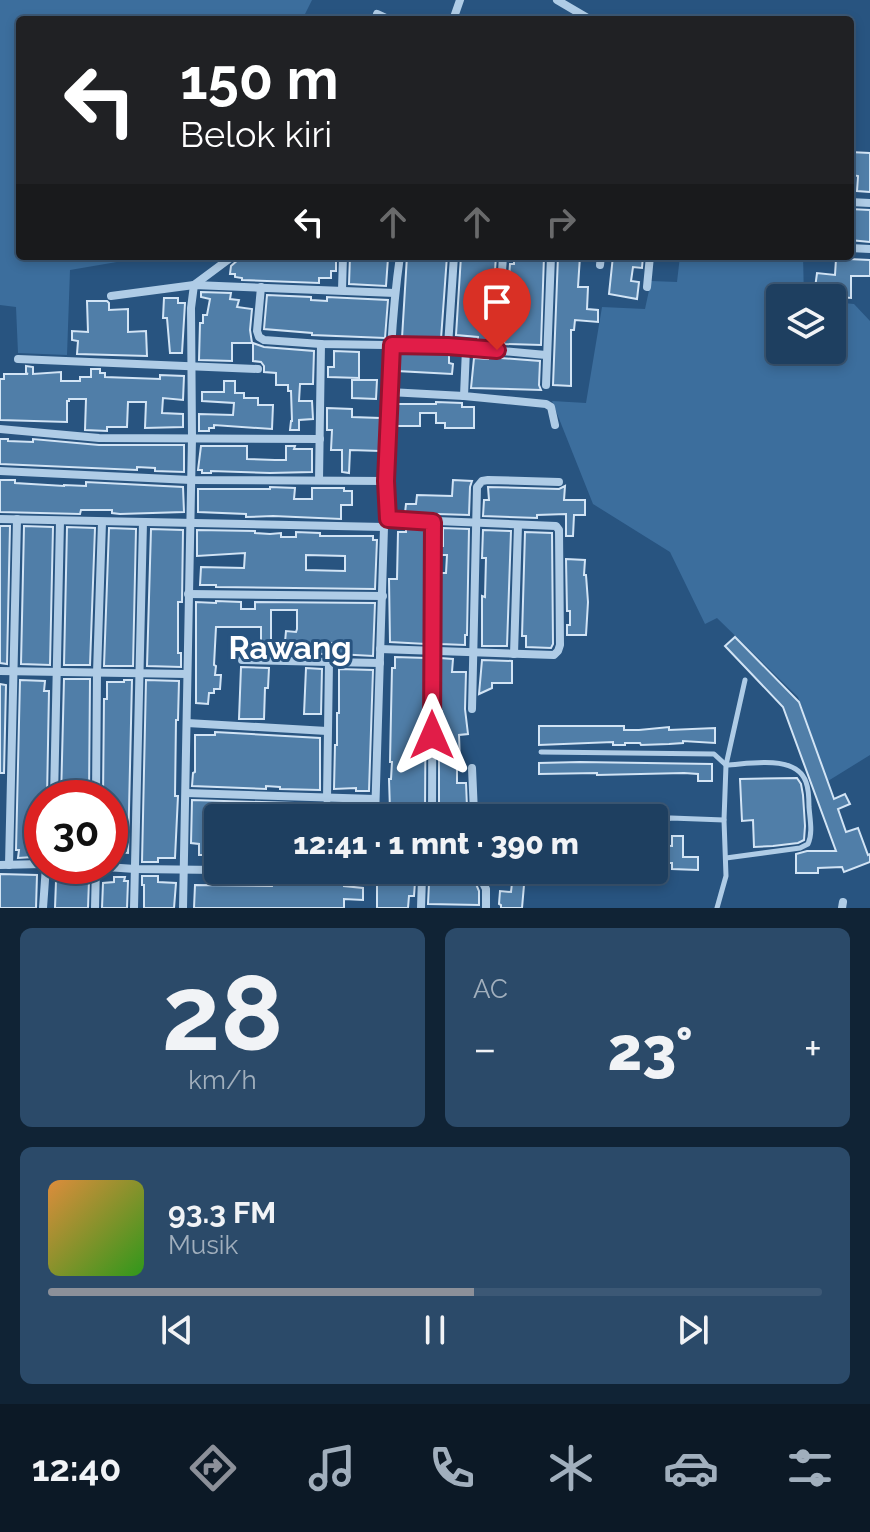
<!DOCTYPE html>
<html lang="id">
<meta charset="utf-8">
<style>
:root{--surface:#1e3f60;--page:#2b4a69;--text:#f1f3f6;--muted:#a1afbd;--line:#3c5875;--accent:#8c9099}
body{margin:0;font-family:Raleway,sans-serif;background:var(--page);color:var(--text);height:100vh;display:flex;flex-direction:column;font-size:30px;white-space:nowrap}
*{box-sizing:border-box;margin:0}
p{font-size:26px;color:var(--muted)}
.icon{flex:none;width:44px;height:44px;fill:none;stroke:currentColor;stroke-width:2;stroke-linecap:round;stroke-linejoin:round}
.map{position:relative;height:908px;overflow:hidden}
.drawer{display:flex;flex-direction:column;gap:20px;padding:20px;background:#102335;flex:1}
.drawer>*{flex:none}
.hud{position:absolute;left:16px;top:16px;width:838px;height:244px;border-radius:8px;box-shadow:0 4px 12px #0003,0 0 0 2px var(--line);background:#202124;color:#fff;overflow:hidden}
.tools{position:absolute;left:766px;top:284px;display:grid;gap:16px}
.tools a{display:grid;place-items:center;width:80px;height:80px;border-radius:8px;background:var(--surface);box-shadow:0 4px 12px #0003,0 0 0 2px var(--line);font-size:40px}
.speed{position:absolute;left:24px;top:780px;display:flex;gap:16px;font-size:40px;font-weight:700;text-align:center}
.speed>*{display:grid;place-content:center;width:104px;height:104px;border-radius:50%;background:var(--surface);box-shadow:0 4px 12px #0003,0 0 0 2px var(--line);line-height:1}
.speed .limit{border:12px solid #d22;background:#fff;color:#111}
.pin{position:absolute;display:grid;place-items:center;width:68px;height:68px;color:#fff;margin:-82px -34px;border-radius:50% 50% 50% 0;rotate:-45deg;box-shadow:0 0 8px #0007}
.pin .icon{rotate:45deg}
.me{position:absolute;width:88px;margin:-44px;rotate:0deg;stroke-linejoin:round;filter:drop-shadow(0 0 6px #0008)}
.turn{display:flex;align-items:center;gap:28px;height:168px;padding:0 32px;font-size:36px}
.turn .icon{width:104px;height:104px;stroke-width:2.5}
.turn b{display:block;font-size:56px;line-height:68px}
.lanes{display:flex;align-items:center;height:76px;padding:0 32px;background:#0003;justify-content:center;gap:40px;direction:ltr}
.lanes .off{opacity:.35}
.big{font-size:60px;font-weight:800;line-height:1.1}
.drawer .widget{flex:1;display:flex;flex-direction:column;justify-content:center;gap:12px;min-width:0;padding:0 28px;border-radius:12px;background:var(--page)}
.drawer .dial{align-items:center;gap:0}
.dial b{font-size:104px;line-height:1}
.song{display:flex;align-items:center;gap:24px}
.cover{width:96px;height:96px;border-radius:12px;background:linear-gradient(135deg,hsl(30 70% 55%),hsl(110 70% 35%))}
.played{height:8px;border-radius:4px;background:linear-gradient(90deg,var(--accent) 55%,var(--line) 55%)}
.keys{display:flex;justify-content:space-around;direction:ltr}
.heat{display:flex;justify-content:space-between;align-items:center;font-size:44px;direction:ltr}
.drawer .tiles{flex:1;display:grid;gap:20px;grid-template-columns:1fr 1fr}
.widget:last-child{grid-column:span 2}
.trip{position:absolute;left:204px;top:804px;width:464px;height:80px;border-radius:8px;background:var(--surface);box-shadow:0 4px 12px #0003,0 0 0 2px var(--line);font-weight:800;line-height:80px;text-align:center}
.tab-bar{display:flex;height:128px;justify-content:space-around;align-items:center;background:#0c1926;color:var(--muted)}
.tab-bar .icon{width:56px;height:56px}
.tab-bar .current{color:var(--accent)}
.tab-bar b{font-size:36px;color:var(--text)}
.map>svg:first-child{display:block}
.green{fill:#3c6e9d}
.building{fill:#507ea8;stroke:#d2e4f5;stroke-width:2;fill-rule:evenodd}
.lines{fill:none;stroke-linecap:round;stroke-linejoin:round}
.lane{stroke:#afcce6;stroke-width:5}
.street{stroke:#afcce6;stroke-width:8}
.route-casing{stroke:#92132f;stroke-width:20}
.route{stroke:#e11d48;stroke-width:14}
.labels{text-anchor:middle;dominant-baseline:central;stroke-width:6;stroke-linejoin:round;paint-order:stroke}
.quarter-label{font-size:32px;font-weight:bold;fill:#fff;stroke:#285480}
</style>
<div class="map">
<svg width="870" height="908" viewBox="0 0 870 908">
<rect width="100%" height="100%" fill="#285480"/>
<g class="green">
<polygon points="0,0 312,0 302,20 20,20 20,256 152,256 70,270 67,355 18,353 16,307 0,305"/>
<polygon points="680,256 803,256 804,298 780,298 780,350 832,350 832,302 854,304 870,321 870,755 828,781 798,697 717,618 705,624 670,552 593,504 552,401 586,403 602,307 645,309 651,281 677,282"/>
</g>
<g class="building">
<polygon points="850,152 870,153 870,192 857,191 858,176 852,175 852,161 850,161"/>
<polygon points="850,209 870,210 870,242 850,240"/>
<polygon points="253,256 336,256 336,271 331,271 331,278 319,278 319,283 242,280 242,278 235,277 235,274 230,274 231,266 239,259 252,259"/>
<polygon points="350,256 386,256 388,258 386,286 349,284"/>
<polygon points="407,256 447,256 441,339 402,338"/>
<polygon points="461,256 496,256 490,343 478,342 478,337 456,335"/>
<polygon points="514,256 544,256 541,345 504,344 510,264 514,264"/>
<polygon points="558,256 580,256 578,287 588,287 587,309 598,310 598,322 575,320 574,330 571,330 571,386 553,385"/>
<polygon points="613,256 643,256 642,268 633,267 631,281 639,282 637,299 609,294"/>
<polygon points="842,256 849,256 849,259 870,260 870,276 851,276 851,298 841,297 841,290 815,288 817,273 835,275 836,259 842,259"/>
<polygon points="201,292 231,293 230,299 239,300 237,307 252,309 250,330 252,343 232,343 232,361 199,360 200,323 203,323 203,315 207,315 210,299 201,297"/>
<polygon points="267,295 311,297 311,300 327,301 327,297 388,300 385,338 312,335 312,333 264,329"/>
<polygon points="164,298 178,298 178,303 185,303 182,353 170,353 167,318 163,318"/>
<polygon points="87,301 107,301 109,303 109,310 128,309 128,332 146,331 147,356 77,354 78,341 72,340 72,331 88,332"/>
<polygon points="253,343 264,347 314,351 313,384 300,384 299,401 312,401 313,419 299,420 299,430 290,430 291,421 292,421 291,391 288,391 288,385 276,385 276,373 264,372 264,366 261,362 253,361"/>
<polygon points="334,351 359,352 359,378 328,377 328,367 334,367"/>
<polygon points="401,352 449,353 449,363 453,364 452,374 397,371 398,353"/>
<polygon points="488,357 540,361 539,385 541,390 471,388 474,358 488,359"/>
<polygon points="26,366 33,367 33,374 61,372 61,381 80,381 80,377 91,377 91,369 100,369 100,373 105,373 105,377 160,379 160,375 184,376 183,400 163,398 162,413 183,414 183,427 145,428 146,402 128,402 127,427 107,427 107,431 85,430 86,399 69,399 69,401 67,401 67,422 0,420 0,379 4,379 4,374 28,374 26,373"/>
<polygon points="352,380 377,380 376,399 352,398"/>
<polygon points="224,381 235,381 235,393 244,393 244,398 258,398 258,405 273,405 272,429 214,425 214,428 209,428 209,431 199,431 199,414 233,415 234,403 202,401 202,392 224,392"/>
<polygon points="436,402 462,403 462,407 474,407 474,428 445,428 445,423 436,423 436,413 420,413 420,426 397,426 396,404 436,404"/>
<polygon points="327,408 352,409 352,417 380,418 380,451 350,450 349,473 342,472 342,450 331,450 332,430 327,430"/>
<polygon points="0,439 8,439 8,441 33,442 33,439 99,445 184,445 184,472 155,471 155,468 137,467 137,470 0,464"/>
<polygon points="201,446 247,446 247,459 275,460 286,460 286,446 295,446 294,449 312,449 312,472 270,473 211,471 211,473 202,473 202,470 198,470"/>
<polygon points="0,480 15,480 15,483 64,486 64,485 86,486 86,482 183,487 184,512 120,514 112,513 112,510 81,510 80,514 0,512"/>
<polygon points="453,480 472,481 470,487 469,515 405,513 406,504 416,504 417,495 452,496"/>
<polygon points="565,486 564,500 585,500 585,515 574,515 573,536 566,536 566,514 537,515 537,518 483,516 484,500 489,500 488,487 559,489"/>
<polygon points="270,487 295,488 294,499 312,499 312,488 344,488 344,491 352,491 352,505 341,505 341,519 273,516 246,517 246,514 198,512 198,489 270,489"/>
<polygon points="0,526 10,526 7,664 0,663"/>
<polygon points="24,526 53,527 50,665 21,664"/>
<polygon points="67,527 95,528 90,665 64,665"/>
<polygon points="406,527 426,528 426,644 390,642 389,579 397,579 398,532 406,532"/>
<polygon points="109,528 136,529 133,666 104,666"/>
<polygon points="443,528 469,529 467,635 465,635 465,645 440,644 440,573 446,573 447,555 440,555 440,546 443,546"/>
<polygon points="151,529 183,530 182,602 178,602 178,653 181,653 181,667 147,666"/>
<path d="M197,530L255,531V533L270,534L281,533V537H296V532L320,533V536H373V540H377L375,589L216,587V585H200L201,567L244,568L245,553L197,556ZM306,555L345,556V571L306,570Z"/>
<polygon points="483,530 511,531 507,646 482,646 482,596 485,597 486,558 482,558"/>
<polygon points="525,532 552,533 553,644 551,648 526,647 526,636 522,636"/>
<polygon points="566,559 585,560 584,575 586,575 588,602 586,635 567,635 567,625 570,625 570,611 567,611"/>
<polygon points="216,601 241,602 241,609 255,609 255,602 375,603 373,656 337,654 337,643 326,643 326,654 284,653 286,631 296,632 297,629 297,610 271,610 271,654 261,653 261,627 216,627 214,665 216,666 215,675 221,675 220,689 214,689 214,693 209,693 208,704 196,703 196,602 216,603"/>
<polygon points="735,637 799,702 834,799 845,794 850,804 838,809 846,832 858,828 868,855 870,854 870,862 844,872 842,867 818,868 818,873 796,873 796,854 807,851 836,851 783,707 725,646"/>
<polygon points="395,657 426,658 425,811 423,811 390,810 389,779 391,779 392,762 390,762 391,714 392,668 395,668"/>
<polygon points="440,658 453,659 452,672 466,672 465,709 468,734 459,735 460,762 457,762 457,783 466,783 467,807 452,807 452,813 439,812 439,727 442,727 442,711 439,711"/>
<polygon points="482,660 512,661 512,683 492,683 492,688 479,694"/>
<polygon points="241,667 269,668 268,688 265,688 264,719 239,719"/>
<polygon points="306,668 322,669 321,714 304,714"/>
<polygon points="339,669 373,670 369,791 356,791 356,788 334,789 335,745 337,745 337,713 339,713"/>
<polygon points="64,679 90,679 89,798 61,798"/>
<polygon points="20,680 45,681 44,691 49,691 47,798 42,798 42,848 33,848 33,857 18,858 19,850 16,850"/>
<polygon points="124,680 132,680 128,853 117,852 117,861 110,860 110,798 103,797 104,699 107,699 107,682 124,682"/>
<polygon points="146,680 179,681 178,720 176,720 175,796 178,796 175,858 158,858 158,862 142,862"/>
<polygon points="0,684 6,685 4,773 0,773"/>
<polygon points="539,726 624,726 624,730 639,730 669,727 669,730 715,728 715,743 683,741 683,743 669,744 641,745 640,743 625,743 625,745 613,745 613,742 539,745"/>
<polygon points="215,732 320,738 320,790 280,789 280,787 266,786 266,789 192,786 193,773 195,772 195,735 215,735"/>
<polygon points="580,762 712,764 712,781 698,781 698,774 684,773 597,775 597,773 539,774 539,763"/>
<polygon points="797,778 801,784 803,795 805,826 804,840 798,843 773,846 754,847 753,820 742,821 740,779"/>
<polygon points="192,800 294,803 294,805 312,806 311,818 218,818 218,855 199,855 199,844 191,843"/>
<polygon points="672,836 683,836 683,857 698,857 698,870 672,869 672,863 654,863 654,845 672,846"/>
<polygon points="0,874 37,875 36,908 0,908"/>
<polygon points="61,875 83,877 83,880 89,880 88,908 55,908 56,881 60,881"/>
<polygon points="142,876 158,876 158,882 176,883 174,908 144,908 144,885 142,885"/>
<polygon points="114,877 125,877 124,881 128,881 127,908 102,908 103,883 114,882"/>
<polygon points="273,879 344,880 344,886 363,888 363,900 344,899 344,908 194,908 195,885 272,886"/>
<polygon points="405,882 415,882 414,896 409,896 408,908 377,908 377,883 405,885"/>
<polygon points="429,883 476,884 479,891 479,905 428,904"/>
<polygon points="512,883 524,885 522,908 501,908 501,905 499,904 500,891 511,892"/>
</g>
<g class="lines">
<g class="lane">
<path d="M541,752L714,754L726,765C750,764 796,754 806,782C809,790 809,799 809,807C810,820 813,833 808,844L800,848L726,858"/>
<polyline points="654,823 671,818 724,820"/>
<polyline points="717,908 726,876 724,820 726,765 745,680"/>
</g>
<g class="street">
<polyline points="557,0 591,20"/>
<polyline points="377,14 390,20"/>
<polyline points="453,20 460,0"/>
<polyline points="850,202 870,203"/>
<polyline points="850,248 870,249"/>
<polyline points="600,265 601,256"/>
<polyline points="261,287 257,331 259,337 264,340 321,344 448,346 546,355"/>
<polyline points="647,287 650,256"/>
<polyline points="342,290 343,256"/>
<polyline points="111,296 194,285 233,256"/>
<polyline points="448,346 454,256"/>
<polyline points="466,349 464,396 546,404 551,407 555,425"/>
<polyline points="497,350 503,256"/>
<polyline points="18,359 258,369"/>
<polyline points="546,385 551,256"/>
<polyline points="389,392 464,396"/>
<polyline points="0,429 99,438 320,439"/>
<polyline points="0,471 191,480 386,481"/>
<polyline points="319,480 321,344"/>
<polyline points="0,519 384,527"/>
<polyline points="188,594 383,596"/>
<polyline points="380,649 554,655 558,651 560,645 559,530 556,526 388,519"/>
<polyline points="514,654 518,525"/>
<polyline points="242,660 329,662"/>
<polyline points="0,671 187,674"/>
<polyline points="472,709 477,487 482,481 488,480 559,482"/>
<polyline points="187,723 327,731"/>
<polyline points="186,793 375,799"/>
<polyline points="54,798 60,521"/>
<polyline points="96,798 97,673 102,522"/>
<polyline points="327,799 329,662 380,663"/>
<polyline points="375,816 420,818"/>
<path d="M375,818L384,527C390,514 387,465 387,447C389,384 391,319 400,256"/>
<polyline points="432,818 433,522"/>
<polyline points="471,818 474,813 472,768"/>
<polyline points="0,865 42,864"/>
<polyline points="9,865 17,519"/>
<polyline points="92,866 135,869 218,870"/>
<polyline points="227,870 480,877 486,889 486,908"/>
<polyline points="43,908 46,866"/>
<polyline points="95,908 96,866"/>
<polyline points="134,908 143,522"/>
<polyline points="183,908 192,438 191,308 194,285 395,293"/>
<polyline points="421,908 422,877"/>
<polyline points="842,908 843,902"/>
</g>
</g>
<g class="lines">
<g class="route-casing">
<polyline id="route" points="432,735 433,522 388,519 386,481 392,345 448,346 497,350"/>
</g>
<use href="#route" class="route"/>
</g>
<g class="labels">
<g class="quarter-label">
<text x="290" y="647">Rawang</text>
</g>
</g>
</svg>
<div class="tools">
<a><svg class="icon" aria-label="layers" viewBox="0 0 24 24"><path d="M12 4l9 5-9 5-9-5zM3 14l9 5 9-5"/></svg></a>
</div>
<div class="speed"><div class="limit">30</div></div>
<div class="pin" style="left:497px;top:350px;background:#d93025"><svg class="icon" aria-label="arrive" viewBox="0 0 24 24"><path d="M6 21V4h12l-3 4 3 4H6"/></svg></div>
<svg class="me" style="left:432px;top:735px" viewBox="-20 -20 40 40"><path d="M0-17L14 15 0 8-14 15z" fill="#e11d48" stroke="#fff" stroke-width="4"/></svg>
<div class="trip">12:41 · 1 mnt · 390 m</div>
<div class="hud">
<div class="turn"><svg class="icon" aria-label="left" viewBox="0 0 24 24"><path d="M17 20v-9H6M10 6l-5 5 5 5"/></svg><div><b>150 m</b>Belok kiri</div></div>
<div class="lanes"><svg class="icon" aria-label="left" viewBox="0 0 24 24"><path d="M17 20v-9H6M10 6l-5 5 5 5"/></svg><svg class="icon off" aria-label="ahead" viewBox="0 0 24 24"><path d="M12 20V5M6 11l6-6 6 6"/></svg><svg class="icon off" aria-label="ahead" viewBox="0 0 24 24"><path d="M12 20V5M6 11l6-6 6 6"/></svg><svg class="icon off" aria-label="right" viewBox="0 0 24 24"><path d="M7 20v-9h11M14 6l5 5-5 5"/></svg></div>
</div>
</div>
<section class="drawer">
<div class="tiles">
<div class="widget dial"><b>28</b><p>km/h</p></div>
<div class="widget"><p>AC</p>
<div class="heat"><a>−</a><b class="big">23°</b><a>+</a></div>
</div>
<div class="widget">
<div class="song"><i class="cover"></i><div><b>93.3 FM</b><p>Musik</p></div></div>
<div class="played"></div>
<div class="keys"><svg class="icon" aria-label="previous" viewBox="0 0 24 24"><path d="M18 5L8 12l10 7zM5 5v14"/></svg><svg class="icon" aria-label="pause" viewBox="0 0 24 24"><path d="M8 5v14M16 5v14"/></svg><svg class="icon" aria-label="next" viewBox="0 0 24 24"><path d="M6 5l10 7-10 7zM19 5v14"/></svg></div>
</div>
</div>
</section>
<nav class="tab-bar">
<b>12:40</b>
<svg class="icon current" aria-label="directions" viewBox="0 0 24 24"><path d="M12 3l9 9-9 9-9-9zM9 14v-3h6M13 9l2 2-2 2"/></svg>
<svg class="icon" aria-label="music" viewBox="0 0 24 24"><path d="M9 18V5l10-2v13"/><circle cx="6" cy="18" r="3"/><circle cx="16" cy="16" r="3"/></svg>
<svg class="icon" aria-label="phone" viewBox="0 0 24 24"><path d="M5 4h4l2 5-3 2q2 4 5 5l2-3 5 2v4C11 20 4 13 5 4z"/></svg>
<svg class="icon" aria-label="climate" viewBox="0 0 24 24"><path d="M12 3v18M4 7l16 10M4 17L20 7"/></svg>
<svg class="icon" aria-label="car" viewBox="0 0 24 24"><path d="M5 17H2v-5l4-1 3-4h7l3 4 3 1v5h-3M9 17h6M6 11h13"/><circle cx="7" cy="17" r="2"/><circle cx="17" cy="17" r="2"/></svg>
<svg class="icon" aria-label="filters" viewBox="0 0 24 24"><path d="M4 7h16M4 17h16"/><circle cx="9" cy="7" r="2"/><circle cx="15" cy="17" r="2"/></svg>
</nav>
